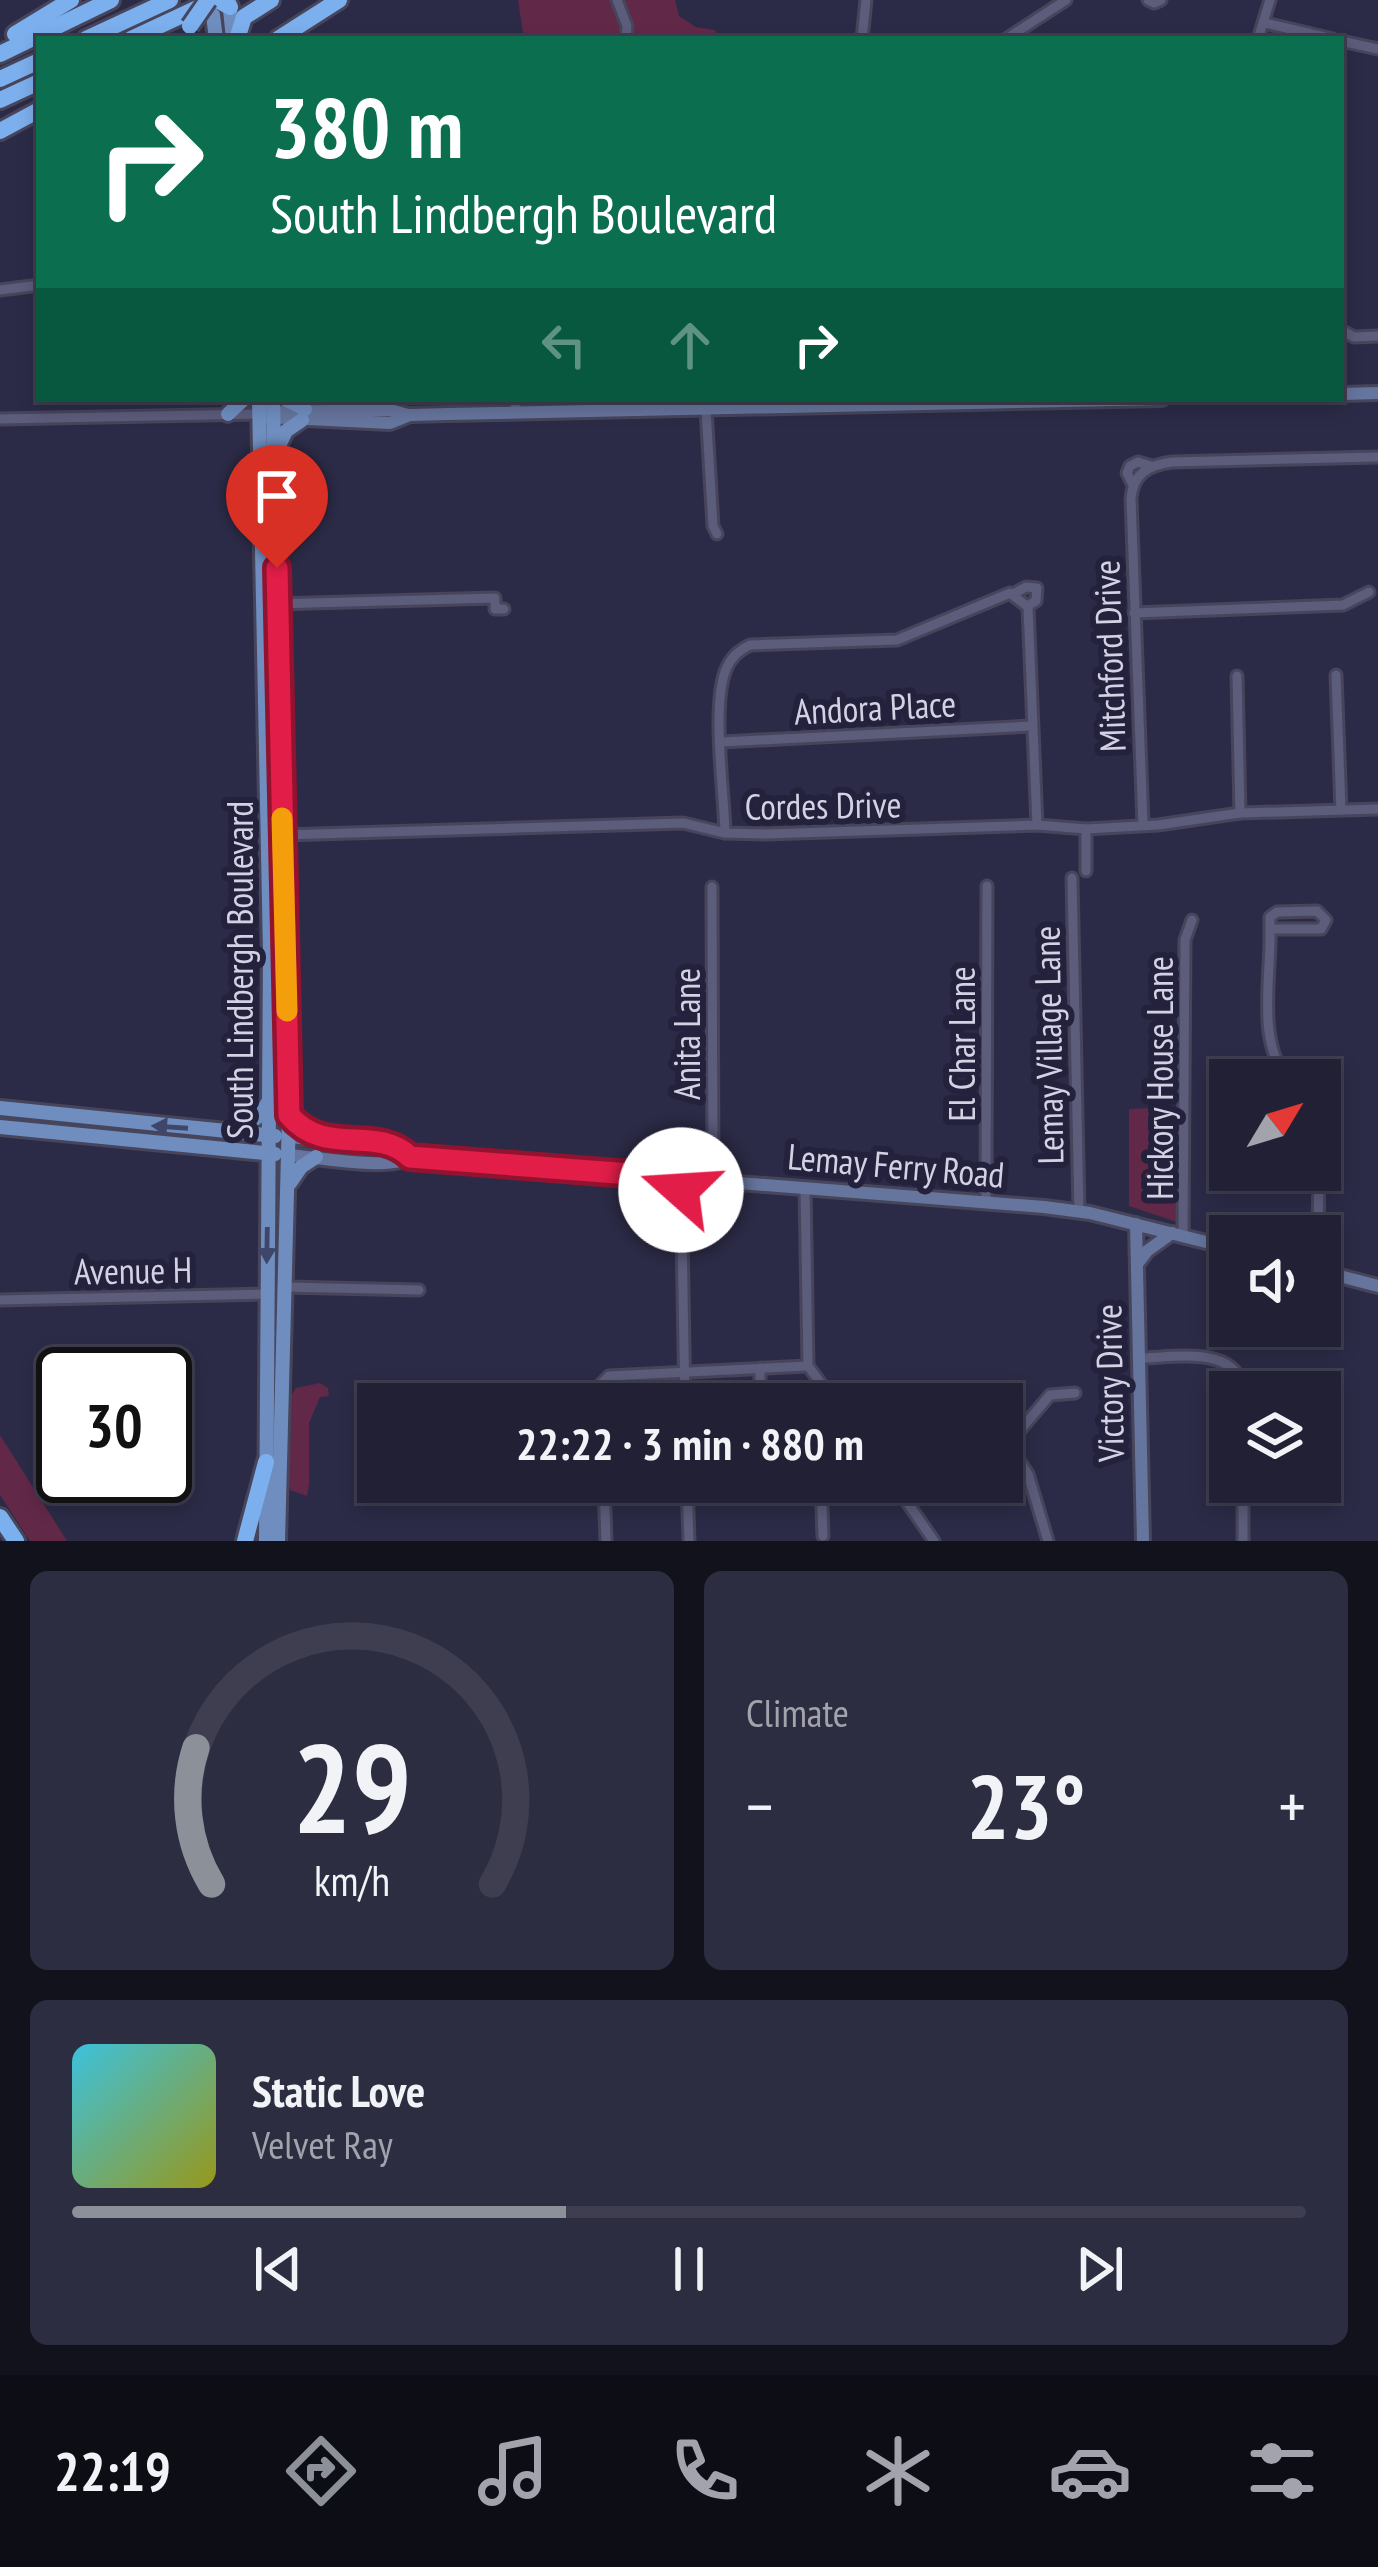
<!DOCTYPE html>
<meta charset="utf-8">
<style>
:root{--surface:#212035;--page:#2d2d41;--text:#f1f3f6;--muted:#a2a3ad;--line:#3e3e50;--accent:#8c9099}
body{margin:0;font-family:"PT Sans Narrow",sans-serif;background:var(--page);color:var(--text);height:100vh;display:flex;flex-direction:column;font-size:45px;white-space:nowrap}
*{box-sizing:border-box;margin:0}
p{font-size:39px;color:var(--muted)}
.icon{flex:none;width:66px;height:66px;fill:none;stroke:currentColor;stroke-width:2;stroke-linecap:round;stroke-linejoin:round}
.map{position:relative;height:1541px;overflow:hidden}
.details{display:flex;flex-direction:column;gap:30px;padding:30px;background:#12121d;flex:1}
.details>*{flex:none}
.guide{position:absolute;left:36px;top:36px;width:1308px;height:366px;border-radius:0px;box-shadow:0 6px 18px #0003,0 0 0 3px var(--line);background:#0b6e4f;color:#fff;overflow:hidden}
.needle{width:78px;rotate:52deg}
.buttons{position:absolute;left:1209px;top:1059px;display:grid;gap:24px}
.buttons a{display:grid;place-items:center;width:132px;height:132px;border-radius:0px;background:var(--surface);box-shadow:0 6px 18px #0003,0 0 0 3px var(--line);font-size:60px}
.speed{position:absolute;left:36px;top:1347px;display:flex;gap:24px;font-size:60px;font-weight:700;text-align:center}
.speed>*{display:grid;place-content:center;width:156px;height:156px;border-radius:50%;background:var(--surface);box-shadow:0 6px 18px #0003,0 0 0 3px var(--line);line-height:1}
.speed .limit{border:6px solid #111;border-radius:18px;background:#fff;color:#111}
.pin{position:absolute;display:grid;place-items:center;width:102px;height:102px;color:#fff;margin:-123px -51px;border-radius:50% 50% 50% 0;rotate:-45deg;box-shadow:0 0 12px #0007}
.pin .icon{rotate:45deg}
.me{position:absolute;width:132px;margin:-66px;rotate:289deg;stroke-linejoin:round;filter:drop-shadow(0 0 9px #0008)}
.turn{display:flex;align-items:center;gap:42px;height:252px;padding:0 36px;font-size:54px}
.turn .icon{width:156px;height:156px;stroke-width:2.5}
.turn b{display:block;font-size:84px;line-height:102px}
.lanes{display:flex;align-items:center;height:114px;padding:0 36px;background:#0003;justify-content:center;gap:60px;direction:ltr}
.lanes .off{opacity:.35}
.big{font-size:90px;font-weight:700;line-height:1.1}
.details .widget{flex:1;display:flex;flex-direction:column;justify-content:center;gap:18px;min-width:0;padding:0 42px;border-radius:18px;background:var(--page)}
.details .dial{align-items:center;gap:0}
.dial svg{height:312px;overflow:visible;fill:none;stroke:var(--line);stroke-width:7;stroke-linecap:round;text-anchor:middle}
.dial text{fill:var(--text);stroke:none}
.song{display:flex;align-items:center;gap:36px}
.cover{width:144px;height:144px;border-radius:18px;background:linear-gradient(135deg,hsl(190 70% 55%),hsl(60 70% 35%))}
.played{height:12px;border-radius:6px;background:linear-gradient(90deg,var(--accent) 40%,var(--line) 40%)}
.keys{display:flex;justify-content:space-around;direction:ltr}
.heat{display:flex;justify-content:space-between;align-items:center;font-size:66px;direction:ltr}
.details .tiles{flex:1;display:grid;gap:30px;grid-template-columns:1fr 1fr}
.widget:last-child{grid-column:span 2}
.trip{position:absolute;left:357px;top:1383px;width:666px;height:120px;border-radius:0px;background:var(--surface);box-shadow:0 6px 18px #0003,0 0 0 3px var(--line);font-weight:700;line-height:120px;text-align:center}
.tab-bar{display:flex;height:192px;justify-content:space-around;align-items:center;background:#0d0d15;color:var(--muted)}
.tab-bar .icon{width:84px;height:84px}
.tab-bar .current{color:var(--accent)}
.tab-bar b{font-size:54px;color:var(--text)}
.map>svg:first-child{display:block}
.green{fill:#622848}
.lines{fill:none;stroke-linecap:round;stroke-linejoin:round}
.street-casing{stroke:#46455c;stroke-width:15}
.secondary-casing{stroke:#46455c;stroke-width:18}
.primary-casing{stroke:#46455c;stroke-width:20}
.highway-casing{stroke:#46455c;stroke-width:22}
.street{stroke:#5c5c7b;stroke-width:9}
.secondary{stroke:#66759d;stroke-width:12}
.primary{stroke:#6f8ebf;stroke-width:14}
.highway{stroke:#7cafed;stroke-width:16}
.highway-bridge-casing{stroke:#46455c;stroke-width:22;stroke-linecap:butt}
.highway-bridge{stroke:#7cafed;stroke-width:16}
.oneway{fill:#3e476a}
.route-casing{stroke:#92132f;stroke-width:30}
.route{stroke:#e11d48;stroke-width:21}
.slow{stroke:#f59e0b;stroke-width:21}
.labels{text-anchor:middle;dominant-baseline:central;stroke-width:12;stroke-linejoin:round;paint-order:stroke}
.street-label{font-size:36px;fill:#d2d2e4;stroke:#23213c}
</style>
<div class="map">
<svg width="1378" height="1541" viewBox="0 0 1378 1541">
<rect width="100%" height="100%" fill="#2c2b47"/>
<g class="green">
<polygon points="518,0 675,0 679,16 696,27 715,30 717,37 524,39"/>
<polygon points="1180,1107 1180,1170 1170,1178 1174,1189 1172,1202 1180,1203 1177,1222 1129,1206 1129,1109"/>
<path d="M320,1383L328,1388L329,1396L320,1397L309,1423V1484L307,1496L290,1490C284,1470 290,1449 291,1433C292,1419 284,1402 296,1388Z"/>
<polygon points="0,1435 67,1541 30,1541 0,1495"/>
</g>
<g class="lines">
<g class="street-casing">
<g id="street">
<polyline points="617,0 627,26 626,39"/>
<polyline points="1148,0 1154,3 1161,0"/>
<polyline points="1265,23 1333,39"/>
<polyline points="862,39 866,0"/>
<polyline points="1006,39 1066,0"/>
<polyline points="1258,39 1270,0"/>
<polyline points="1341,41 1378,49"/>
<polyline points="0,290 39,285"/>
<polyline points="1341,330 1354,337 1378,336"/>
<polyline points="515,399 516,412"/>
<polyline points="706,409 713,526 717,534"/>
<polyline points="0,419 260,414"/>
<polyline points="1133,485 1127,473 1130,466 1138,462 1151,466"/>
<polyline points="1013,594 1026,587 1037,588 1036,601 1027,606"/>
<polyline points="274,604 495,598 495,609 504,609"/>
<polyline points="1134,613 1343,605 1369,592"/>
<polyline points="1336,675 1341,810"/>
<polyline points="1237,676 1240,813"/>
<polyline points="722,742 1031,726"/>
<path d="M1143,825L1131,499C1133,473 1149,465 1172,462L1378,457"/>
<path d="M725,833C724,791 712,709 725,672C730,658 738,651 750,645L897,640L1010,593L1028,607L1037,825"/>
<polyline points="283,835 683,823 725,833 766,834 1037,825 1086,829 1158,825 1240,813 1378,809"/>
<polyline points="1086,871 1086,829"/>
<polyline points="1072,878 1079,1211"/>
<polyline points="712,887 713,1180"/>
<path d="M1270,929H1321L1326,920L1317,911L1277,912L1270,917C1270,924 1270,931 1270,939C1270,982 1257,1048 1290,1080"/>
<polyline points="681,1178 685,1404"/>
<polyline points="805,1187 808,1366 836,1404"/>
<polyline points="986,1202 987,886"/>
<polyline points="1183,1236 1185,940 1192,920"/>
<polyline points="1318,1236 1319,1170"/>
<polyline points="285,1287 419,1290"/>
<polyline points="0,1300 268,1294"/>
<path d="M1138,1358C1173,1358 1240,1344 1242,1392"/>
<polyline points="760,1368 760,1404"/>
<polyline points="601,1404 601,1384 609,1376 808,1366"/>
<polyline points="1002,1435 1028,1474 1048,1541"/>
<polyline points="1010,1442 1050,1395 1075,1393"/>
<polyline points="604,1482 606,1541"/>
<polyline points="687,1482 689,1541"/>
<polyline points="821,1482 823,1536"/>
<polyline points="893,1482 934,1541"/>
<polyline points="1243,1482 1243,1541"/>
</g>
</g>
<g class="secondary-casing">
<g id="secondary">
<polyline points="1341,394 1378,393"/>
<polyline points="267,412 390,410 408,415"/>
<polyline points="267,417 390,423 410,415 448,414 1162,399"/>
<polyline points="288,1137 399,1146 410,1157"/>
<path d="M288,1155C318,1157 387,1171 410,1157L1044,1207L1090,1213L1230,1248"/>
<polyline points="1136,1224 1143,1541"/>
<polyline points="1137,1264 1147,1251 1172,1233"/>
<polyline points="1320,1271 1378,1286"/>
</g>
</g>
<g class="primary-casing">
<g id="primary">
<polyline points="229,0 233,39"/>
<polyline points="213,15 216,39"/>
<polyline points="259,399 270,953 266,1541"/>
<polyline points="273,399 289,1115 278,1541"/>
<polyline points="285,399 305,409"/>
<polyline points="228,414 244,399"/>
<polyline points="277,450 286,431 302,420"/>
<polyline points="0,1108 275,1136"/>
<polyline points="289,1115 318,1138"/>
<polyline points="0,1127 275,1154"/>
<polyline points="237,1132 260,1115 270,1099"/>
<polyline points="290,1183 301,1167 316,1157"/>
</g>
</g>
<g class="highway-casing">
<g id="highway">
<polyline points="217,0 230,7"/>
<polyline points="15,34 71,0"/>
<polyline points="86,39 170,0"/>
<polyline points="131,39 206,4"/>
<polyline points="237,39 244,17 271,0"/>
<polyline points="278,39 339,0"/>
<polyline points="0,54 111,0"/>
<polyline points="0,79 39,61"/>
<polyline points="0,100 39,82"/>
<polyline points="0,131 39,110"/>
<polyline points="0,1517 16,1541"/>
<polyline points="245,1541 266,1462"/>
</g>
</g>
<use href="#street" class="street"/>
<use href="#secondary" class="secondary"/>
<use href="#primary" class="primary"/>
<use href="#highway" class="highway"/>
<g class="highway-bridge-casing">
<polyline id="highway-bridge" points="190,26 208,0"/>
</g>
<use href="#highway-bridge" class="highway-bridge"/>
</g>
<defs><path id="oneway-solid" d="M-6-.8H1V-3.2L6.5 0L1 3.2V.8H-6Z" transform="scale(3)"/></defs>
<g class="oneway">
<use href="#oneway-solid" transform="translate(170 1127) rotate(-176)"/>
<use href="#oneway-solid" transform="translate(267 1245) rotate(91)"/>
</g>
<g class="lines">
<g class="route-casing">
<path id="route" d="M277,568L289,1115C325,1158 376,1124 410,1157L681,1178V1190"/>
</g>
<use href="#route" class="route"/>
<polyline class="slow" points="282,818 287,1011"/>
</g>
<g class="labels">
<g class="street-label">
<text transform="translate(1109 656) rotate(-92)">Mitchford Drive</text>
<text transform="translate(875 707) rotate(-3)">Andora Place</text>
<text transform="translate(823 805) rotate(-1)">Cordes Drive</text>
<text transform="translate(239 970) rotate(-90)">South Lindbergh Boulevard</text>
<text transform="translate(686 1034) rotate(-90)">Anita Lane</text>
<text transform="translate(961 1044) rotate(-90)">El Char Lane</text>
<text transform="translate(1048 1045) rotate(-91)">Lemay Village Lane</text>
<text transform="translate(1159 1078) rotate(-90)">Hickory House Lane</text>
<text transform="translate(896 1165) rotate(5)">Lemay Ferry Road</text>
<text transform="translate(133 1270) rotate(-1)">Avenue H</text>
<text transform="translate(1109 1383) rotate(-91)">Victory Drive</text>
</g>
</g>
</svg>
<div class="buttons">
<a><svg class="needle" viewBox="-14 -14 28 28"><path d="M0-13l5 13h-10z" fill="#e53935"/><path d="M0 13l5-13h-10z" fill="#a2a3ad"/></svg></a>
<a><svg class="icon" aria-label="sound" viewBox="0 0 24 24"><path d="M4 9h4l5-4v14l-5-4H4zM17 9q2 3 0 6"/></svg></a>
<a><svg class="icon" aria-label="layers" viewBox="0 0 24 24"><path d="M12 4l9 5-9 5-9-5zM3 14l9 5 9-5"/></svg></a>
</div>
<div class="speed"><div class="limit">30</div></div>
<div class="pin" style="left:277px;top:568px;background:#d93025"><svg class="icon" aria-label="arrive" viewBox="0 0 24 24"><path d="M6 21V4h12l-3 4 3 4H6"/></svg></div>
<svg class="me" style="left:681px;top:1190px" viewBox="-20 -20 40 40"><circle r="19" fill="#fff"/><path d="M0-13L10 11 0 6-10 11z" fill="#e11d48"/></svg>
<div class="trip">22:22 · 3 min · 880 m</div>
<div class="guide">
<div class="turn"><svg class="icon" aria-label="right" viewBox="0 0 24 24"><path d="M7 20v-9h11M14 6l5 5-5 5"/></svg><div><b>380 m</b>South Lindbergh Boulevard</div></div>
<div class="lanes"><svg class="icon off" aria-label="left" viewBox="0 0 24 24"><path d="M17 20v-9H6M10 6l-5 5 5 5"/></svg><svg class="icon off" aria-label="ahead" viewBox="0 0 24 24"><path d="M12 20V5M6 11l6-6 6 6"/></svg><svg class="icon" aria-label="right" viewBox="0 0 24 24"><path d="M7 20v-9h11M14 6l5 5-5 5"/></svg></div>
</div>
</div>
<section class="details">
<div class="tiles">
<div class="widget dial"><svg viewBox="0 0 100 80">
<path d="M14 69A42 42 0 1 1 86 69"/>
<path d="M14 69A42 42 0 0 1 10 34" stroke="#8c9099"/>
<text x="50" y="56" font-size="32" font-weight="700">29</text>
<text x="50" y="72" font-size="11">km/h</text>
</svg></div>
<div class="widget"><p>Climate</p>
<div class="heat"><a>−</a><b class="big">23°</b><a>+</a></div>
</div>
<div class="widget">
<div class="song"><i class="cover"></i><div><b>Static Love</b><p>Velvet Ray</p></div></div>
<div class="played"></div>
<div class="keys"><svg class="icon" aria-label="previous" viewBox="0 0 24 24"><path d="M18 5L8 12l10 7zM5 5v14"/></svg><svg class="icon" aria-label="pause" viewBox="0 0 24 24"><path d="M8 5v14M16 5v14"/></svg><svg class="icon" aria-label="next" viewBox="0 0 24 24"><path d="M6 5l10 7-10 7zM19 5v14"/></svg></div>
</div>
</div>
</section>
<nav class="tab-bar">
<b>22:19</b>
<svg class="icon current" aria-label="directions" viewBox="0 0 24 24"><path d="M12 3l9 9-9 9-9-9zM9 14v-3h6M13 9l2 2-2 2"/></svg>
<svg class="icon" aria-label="music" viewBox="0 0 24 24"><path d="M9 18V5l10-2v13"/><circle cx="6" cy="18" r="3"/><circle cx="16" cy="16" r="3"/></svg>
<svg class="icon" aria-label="phone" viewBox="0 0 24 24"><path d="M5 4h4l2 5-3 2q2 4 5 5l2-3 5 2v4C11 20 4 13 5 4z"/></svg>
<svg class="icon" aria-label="climate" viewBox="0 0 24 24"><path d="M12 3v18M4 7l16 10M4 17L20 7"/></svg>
<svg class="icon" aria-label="car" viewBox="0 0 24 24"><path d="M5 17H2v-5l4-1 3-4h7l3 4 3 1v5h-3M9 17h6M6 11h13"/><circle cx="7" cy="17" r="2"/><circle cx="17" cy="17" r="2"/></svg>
<svg class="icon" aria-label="filters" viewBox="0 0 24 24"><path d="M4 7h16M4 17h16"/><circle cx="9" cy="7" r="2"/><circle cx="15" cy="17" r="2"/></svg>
</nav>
